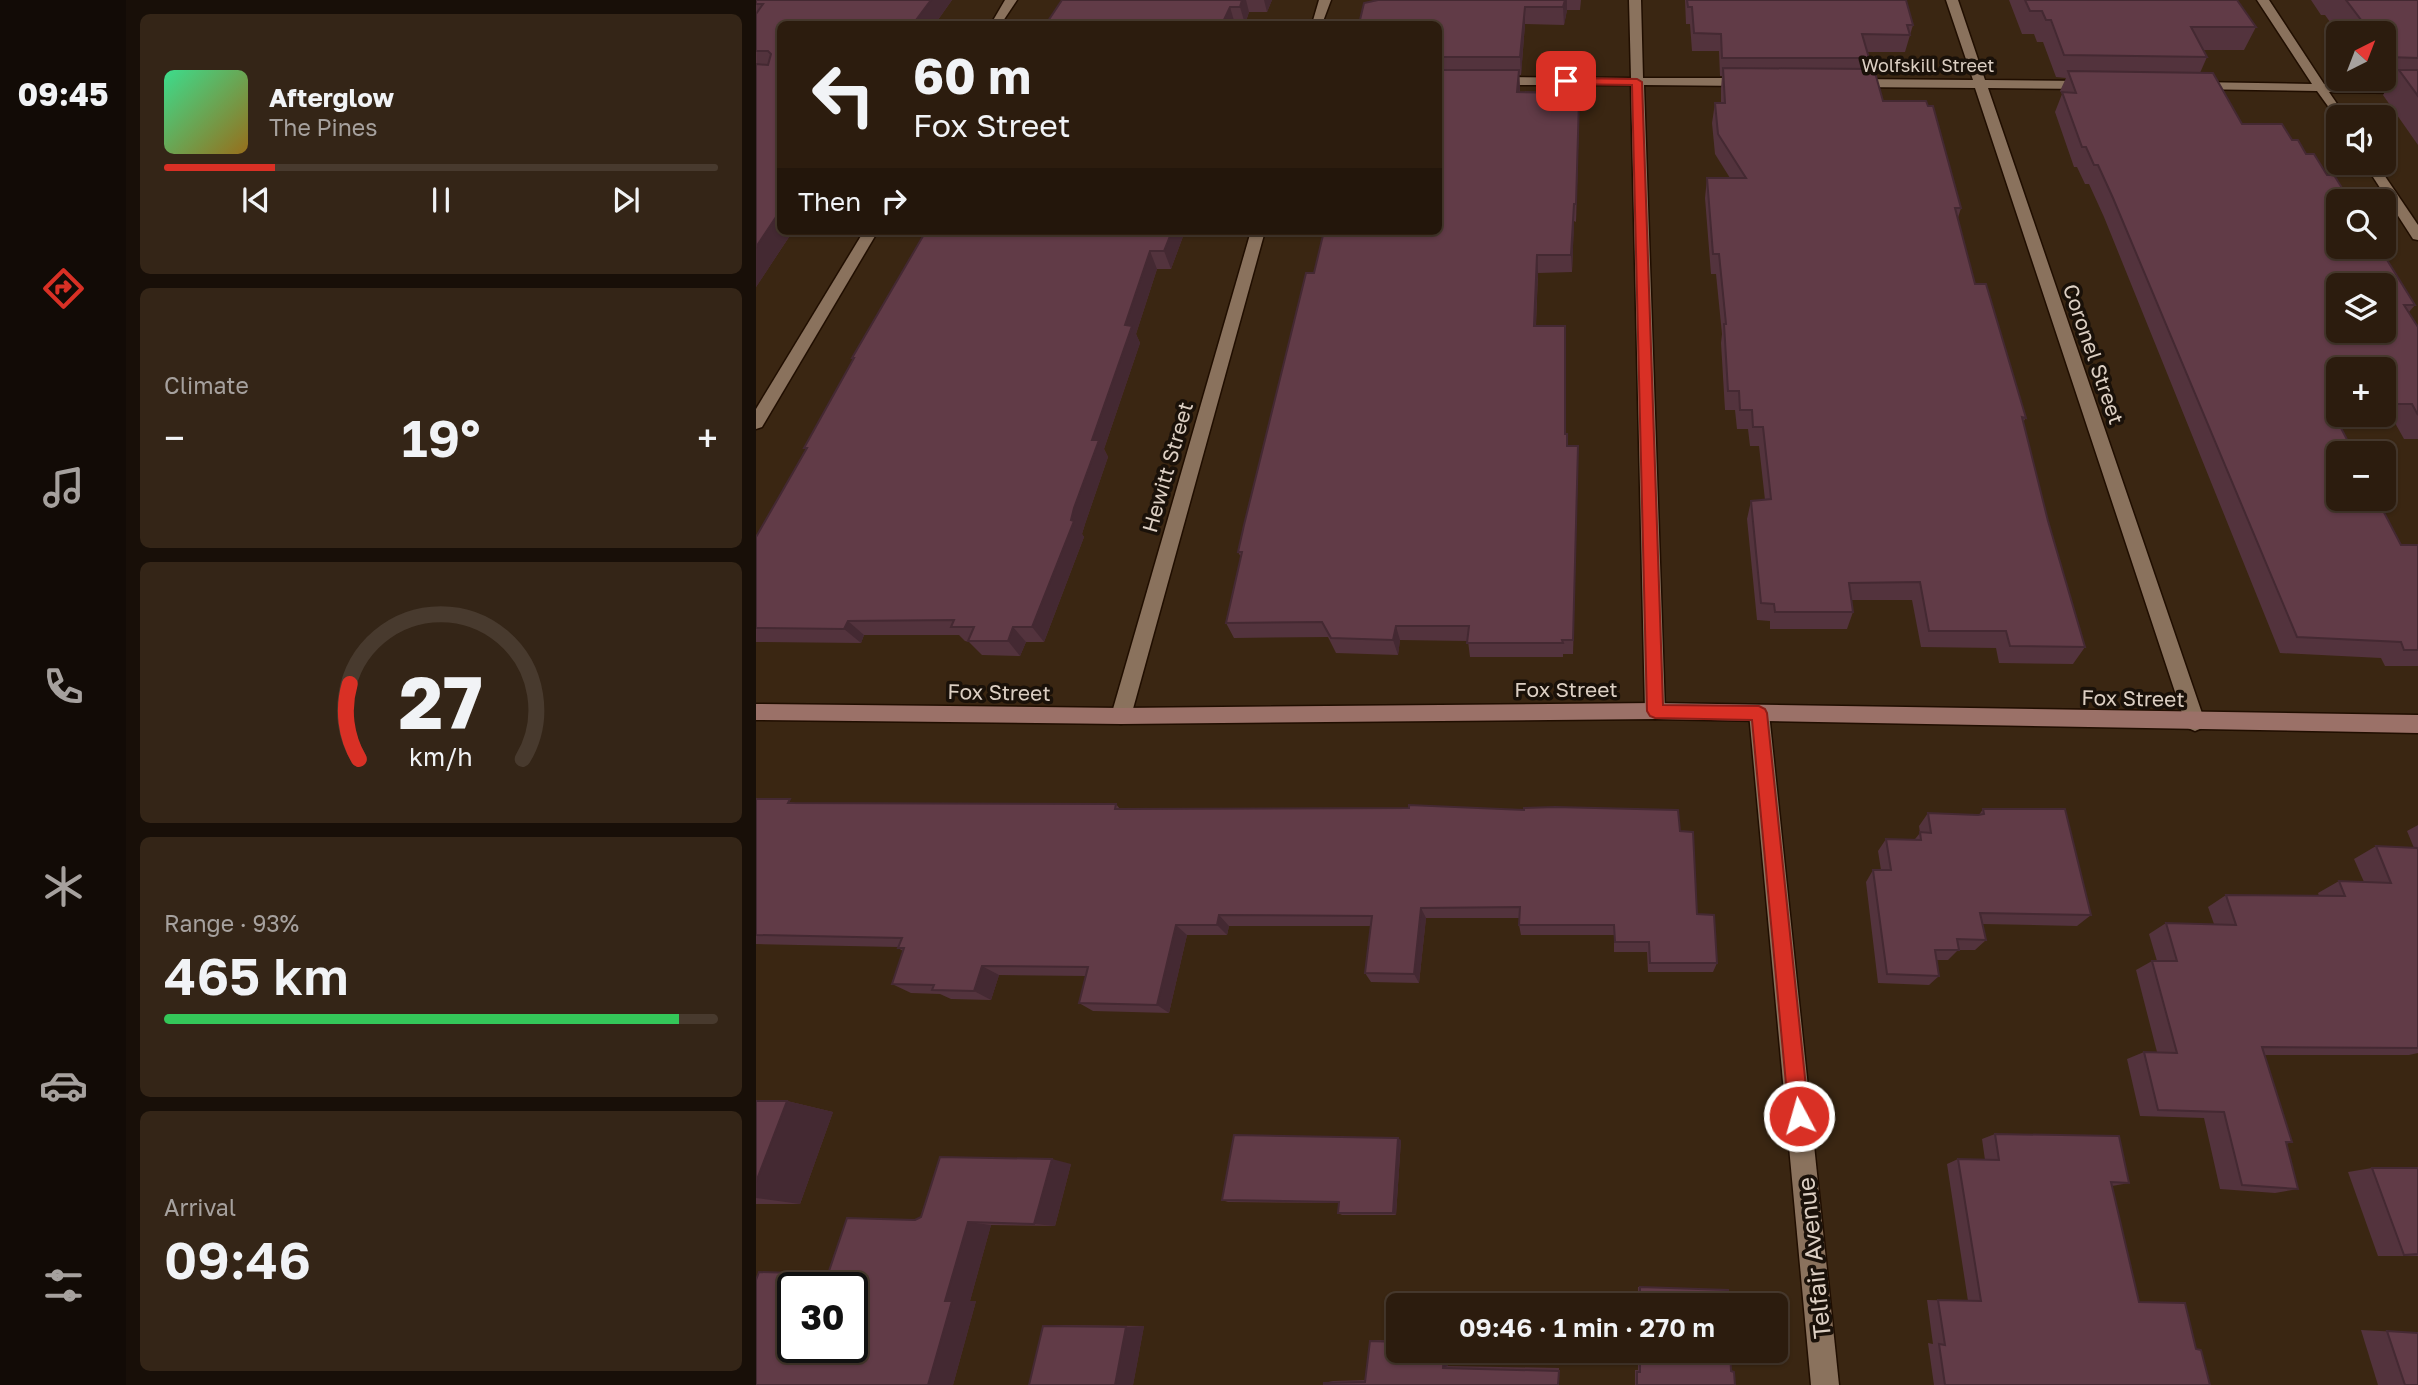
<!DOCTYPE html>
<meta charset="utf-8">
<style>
:root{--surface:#2c1c0e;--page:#342517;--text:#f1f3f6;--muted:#a6a19e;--line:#483a2e;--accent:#d93025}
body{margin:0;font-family:"Golos Text",sans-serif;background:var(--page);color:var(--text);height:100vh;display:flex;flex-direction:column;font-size:26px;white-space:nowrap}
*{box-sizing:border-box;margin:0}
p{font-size:23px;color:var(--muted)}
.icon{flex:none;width:38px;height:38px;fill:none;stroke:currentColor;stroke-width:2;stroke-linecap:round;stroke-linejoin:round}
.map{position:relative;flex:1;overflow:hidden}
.sheet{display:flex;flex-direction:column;gap:14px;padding:14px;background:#180f08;width:630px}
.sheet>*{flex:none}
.banner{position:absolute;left:21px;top:21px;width:665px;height:214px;border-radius:10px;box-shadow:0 2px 5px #0004,0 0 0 2px var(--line);background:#2c1c0e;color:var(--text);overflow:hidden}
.needle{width:46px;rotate:42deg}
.tools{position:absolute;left:1570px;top:21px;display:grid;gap:14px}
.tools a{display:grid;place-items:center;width:70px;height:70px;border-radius:10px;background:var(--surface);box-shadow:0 2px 5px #0004,0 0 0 2px var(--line);font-size:35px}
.speed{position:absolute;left:21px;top:1272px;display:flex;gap:14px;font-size:35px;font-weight:700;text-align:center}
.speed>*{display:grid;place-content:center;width:91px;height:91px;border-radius:50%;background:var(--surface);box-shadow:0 2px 5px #0004,0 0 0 2px var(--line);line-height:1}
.speed .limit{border:4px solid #111;border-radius:10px;background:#fff;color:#111}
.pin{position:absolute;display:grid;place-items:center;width:60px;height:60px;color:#fff;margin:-30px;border-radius:14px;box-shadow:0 4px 10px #0006}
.me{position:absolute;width:77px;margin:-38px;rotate:354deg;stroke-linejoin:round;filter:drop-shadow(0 0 5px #0008)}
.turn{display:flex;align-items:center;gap:24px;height:147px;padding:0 21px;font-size:32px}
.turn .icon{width:91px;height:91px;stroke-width:2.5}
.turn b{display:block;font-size:49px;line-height:60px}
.then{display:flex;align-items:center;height:66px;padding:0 21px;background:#0003;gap:14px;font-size:26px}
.big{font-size:52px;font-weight:600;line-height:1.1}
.sheet .widget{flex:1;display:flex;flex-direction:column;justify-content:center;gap:10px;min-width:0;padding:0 24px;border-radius:10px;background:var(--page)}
.sheet .dial{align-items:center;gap:0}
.dial svg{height:182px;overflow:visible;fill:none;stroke:var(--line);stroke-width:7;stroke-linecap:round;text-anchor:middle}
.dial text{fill:var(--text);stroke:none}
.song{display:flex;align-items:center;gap:21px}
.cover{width:84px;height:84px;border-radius:10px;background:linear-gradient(135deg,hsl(150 70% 55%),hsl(40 70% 35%))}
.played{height:7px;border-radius:4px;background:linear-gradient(90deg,var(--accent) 20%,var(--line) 20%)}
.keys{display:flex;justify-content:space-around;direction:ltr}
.heat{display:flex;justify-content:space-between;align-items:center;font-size:38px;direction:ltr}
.charge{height:10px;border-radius:5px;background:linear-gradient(90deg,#34c759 93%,var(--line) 0)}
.trip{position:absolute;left:630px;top:1293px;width:402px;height:70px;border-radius:10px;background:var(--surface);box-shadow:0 2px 5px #0004,0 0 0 2px var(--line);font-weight:600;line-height:70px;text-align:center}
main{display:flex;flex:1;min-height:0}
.menu{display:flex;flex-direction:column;width:126px;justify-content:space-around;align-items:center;background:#120b06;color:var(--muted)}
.menu .icon{width:49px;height:49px}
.menu .selected{color:var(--accent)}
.menu b{font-size:32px;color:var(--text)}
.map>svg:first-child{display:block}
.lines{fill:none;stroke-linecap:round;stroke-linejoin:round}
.minor-casing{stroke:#200e00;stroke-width:3}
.secondary-casing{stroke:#200e00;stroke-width:3}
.minor{fill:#8a725d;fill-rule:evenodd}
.secondary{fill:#9b7168;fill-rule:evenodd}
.wall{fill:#53333d;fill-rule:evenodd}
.shaded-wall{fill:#442932}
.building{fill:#613b47;stroke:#442932;stroke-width:2;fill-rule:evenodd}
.route{fill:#d93025;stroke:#8d1f18;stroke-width:2}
.labels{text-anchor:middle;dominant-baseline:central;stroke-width:7;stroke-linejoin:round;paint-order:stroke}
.far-street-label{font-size:18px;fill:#dccfc3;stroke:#1a1109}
.street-label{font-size:21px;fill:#dccfc3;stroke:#1a1109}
.near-street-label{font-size:24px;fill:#dccfc3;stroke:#1a1109}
</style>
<main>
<nav class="menu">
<b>09:45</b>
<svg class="icon selected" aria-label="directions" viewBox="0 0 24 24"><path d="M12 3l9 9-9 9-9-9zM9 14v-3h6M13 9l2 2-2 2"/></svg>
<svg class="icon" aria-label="music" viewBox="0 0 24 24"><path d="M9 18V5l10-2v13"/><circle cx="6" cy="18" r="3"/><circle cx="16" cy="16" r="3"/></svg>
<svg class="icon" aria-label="phone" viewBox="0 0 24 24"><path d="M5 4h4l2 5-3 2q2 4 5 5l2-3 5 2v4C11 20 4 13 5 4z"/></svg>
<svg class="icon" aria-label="climate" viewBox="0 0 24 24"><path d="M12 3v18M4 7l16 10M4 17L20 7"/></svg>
<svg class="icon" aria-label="car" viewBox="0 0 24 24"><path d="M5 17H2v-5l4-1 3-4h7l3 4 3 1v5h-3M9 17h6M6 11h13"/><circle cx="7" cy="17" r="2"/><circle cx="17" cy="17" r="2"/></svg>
<svg class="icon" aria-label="filters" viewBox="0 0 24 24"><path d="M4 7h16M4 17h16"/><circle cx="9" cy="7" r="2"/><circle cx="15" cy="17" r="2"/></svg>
</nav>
<section class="sheet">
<div class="widget">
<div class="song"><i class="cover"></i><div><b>Afterglow</b><p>The Pines</p></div></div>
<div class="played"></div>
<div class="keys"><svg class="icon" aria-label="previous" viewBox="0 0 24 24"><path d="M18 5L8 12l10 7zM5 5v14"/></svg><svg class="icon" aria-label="pause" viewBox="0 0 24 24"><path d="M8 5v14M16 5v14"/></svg><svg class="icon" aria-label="next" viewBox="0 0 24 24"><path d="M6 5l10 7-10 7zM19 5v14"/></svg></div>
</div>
<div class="widget"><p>Climate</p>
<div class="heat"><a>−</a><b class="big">19°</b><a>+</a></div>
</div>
<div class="widget dial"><svg viewBox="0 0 100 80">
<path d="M14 69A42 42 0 1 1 86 69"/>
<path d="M14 69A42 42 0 0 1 10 36" stroke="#d93025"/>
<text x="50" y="56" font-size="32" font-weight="700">27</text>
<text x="50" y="72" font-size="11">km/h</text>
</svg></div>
<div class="widget"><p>Range · 93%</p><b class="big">465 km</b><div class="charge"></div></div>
<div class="widget"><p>Arrival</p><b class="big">09:46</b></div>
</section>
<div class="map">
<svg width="1662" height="1385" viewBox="0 0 1662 1385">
<rect width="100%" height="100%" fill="#3a2612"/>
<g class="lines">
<g class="minor-casing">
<g id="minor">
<polygon points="249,0 261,0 245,24 235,24"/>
<polygon points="563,0 575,0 566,24 556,24"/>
<polygon points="873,0 885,0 887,78 989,78 995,82 989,86 888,85 909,711 906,717 899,719 892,717 889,711 875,85 739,85 733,81 739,77 875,78"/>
<polygon points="1190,0 1202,0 1229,80 1332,81 1338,85 1332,89 1232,88 1449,722 1446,728 1439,731 1432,728 1429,722 1219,88 1096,87 1090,83 1096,79 1217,80"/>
<polygon points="1501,0 1513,0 1568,84 1662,85 1662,93 1573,92 1590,117 1582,117 1582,120 1561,91 1435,89 1435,83 1439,82 1556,84"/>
<polygon points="1608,163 1620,163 1662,225 1662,240 1657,239"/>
<polygon points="108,231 122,231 6,427 0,429 0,409"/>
<polygon points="495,231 509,231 375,716 372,722 365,724 358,722 355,716"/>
<polygon points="1003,705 1010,707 1013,713 1083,1385 1055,1385 993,713 996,707"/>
</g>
</g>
<g class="secondary-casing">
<polygon id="secondary" points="899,703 1662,715 1662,733 899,719 365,724 0,720 0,704 365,708"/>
</g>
<use href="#minor" class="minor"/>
<use href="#secondary" class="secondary"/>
</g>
<g class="wall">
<polygon points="0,0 196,0 179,24 24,24 37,231 0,287"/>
<polygon points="306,0 516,0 511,12 493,12 489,24 290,24"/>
<polygon points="622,0 825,0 824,10 811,10 808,25 769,24 765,75 763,75 764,92 817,99 823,117 820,222 818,221 816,272 782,273 780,326 809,434 811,446 822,446 817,654 807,654 807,657 714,657 712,641 644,640 642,655 580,653 572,637 478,638 470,623 485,557 482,552 558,273 682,231 682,24"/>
<polygon points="929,0 1150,0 1157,25 1149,52 1111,52 1113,58 1111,69 1127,101 1205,208 1202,218 1219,284 1270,418 1267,422 1292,521 1329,647 1317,664 1243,663 1240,648 1165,647 1156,600 1095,600 1097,612 1091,629 1014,629 1014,621 1001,620 991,519 995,501 1009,500 1003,446 994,446 992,429 981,429 979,410 969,410 965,343 966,334 960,274 955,274 949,198 951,178 974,178 959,154 956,123 959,103 965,103 965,88 966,76 964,76 963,51 936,51 934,24 930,24"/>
<path d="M1253,0H1481L1500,27L1488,50H1447L1451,57L1444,73L1486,124L1536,140L1571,175L1659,305L1653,312L1662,327V439H1648L1639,423L1581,422L1645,545H1662V666H1629L1625,658L1524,653L1348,217L1333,184H1329L1321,167H1318L1299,112L1306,94L1304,91L1310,78L1300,77L1287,42H1281L1278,34H1266ZM1582,369H1628V415H1582Z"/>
<polygon points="1555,0 1662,0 1662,145 1627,95 1635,82 1617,82 1615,79 1628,79 1628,33 1582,33 1569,15 1565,15"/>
<polygon points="170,231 429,231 415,269 401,269 380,334 384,343 348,449 352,457 329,524 326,534 328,537 288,642 270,642 264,656 226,655 213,642 209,641 203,635 108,635 105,643 0,642 0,537 50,450 48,448 97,359 96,358"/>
<polygon points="0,799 40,803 360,804 364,809 924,831 941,914 961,963 957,972 892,972 891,952 858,952 858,935 765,935 763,925 764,918 670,918 663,983 615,982 609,973 615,926 473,926 471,935 431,935 413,1013 337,1011 323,1003 330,976 243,975 235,1000 195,999 184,994 155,993 136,984 147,951 142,948 142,947 0,944"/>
<polygon points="1227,809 1335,915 1321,926 1226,924 1230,940 1219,950 1202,950 1192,960 1181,960 1183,976 1173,985 1122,983 1110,882 1117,870 1125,870 1122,851 1130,839 1159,839 1164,833 1163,826 1172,813 1223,815"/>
<polygon points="1662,825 1662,1053 1653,1055 1509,1055 1536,1142 1530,1144 1542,1189 1519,1193 1464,1189 1448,1118 1384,1116 1371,1059 1388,1052 1401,1052 1380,970 1396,961 1401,961 1393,934 1410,923 1458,924 1452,907 1470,895 1563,896 1562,893 1583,881 1608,882 1598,859 1620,846 1658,848 1651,831"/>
<polygon points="0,1101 31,1101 77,1112 44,1204 0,1204"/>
<polygon points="1239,1134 1373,1183 1356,1186 1383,1302 1440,1349 1454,1385 1178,1385 1172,1343 1177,1344 1171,1300 1212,1301 1191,1164 1202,1159 1229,1160 1226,1139"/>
<polygon points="645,1140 640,1215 586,1215 582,1213 583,1203 472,1202 466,1200"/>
<polygon points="315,1164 299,1226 235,1225 214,1301 220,1301 197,1385 72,1274 159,1220"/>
<polygon points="1616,1168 1662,1168 1662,1256 1622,1256 1592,1172"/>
<polygon points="882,1287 884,1287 972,1306 882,1306"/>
<polygon points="308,1325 388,1326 377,1385 287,1326"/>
<polygon points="1605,1330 1662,1333 1662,1385 1622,1385"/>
<polygon points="621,1340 642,1341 642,1351 692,1366 803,1368 803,1385 568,1385 568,1383 577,1381 609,1380 614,1341"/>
<polygon points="882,1351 974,1351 975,1370 978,1372 979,1385 879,1385 879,1370 882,1370"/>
</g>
<g class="shaded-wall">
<polygon points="175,0 196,0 179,24 157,24"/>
<polygon points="486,0 490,0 493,12 489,24 484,7"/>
<polygon points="508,0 516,0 511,12"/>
<polygon points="809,0 811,0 811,10 808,25 807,7"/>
<polygon points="474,7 479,24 466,24"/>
<polygon points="769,7 769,24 765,75 764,57"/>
<polygon points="763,70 764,88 762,109 761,92"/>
<polygon points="823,99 823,117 820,222 820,204"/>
<polygon points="818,204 818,221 816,272 815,255"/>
<polygon points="24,211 24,231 37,231 0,287 0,247"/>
<polygon points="416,231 429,231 415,269 408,251"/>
<polygon points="394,251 401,269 380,334 384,343 348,449 352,457 329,524 326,534 328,537 288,642 276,627 315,520 336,440 369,325"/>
<polygon points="781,255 782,273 779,343 778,326"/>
<polygon points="822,446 822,463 817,654 817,640"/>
<polygon points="92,621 108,635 105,643 88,629"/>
<polygon points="640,626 644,640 642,655 637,640"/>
<polygon points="257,627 270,642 264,656 252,641"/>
<polygon points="665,908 670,918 663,983 658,974"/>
<polygon points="463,915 473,926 471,935 461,925"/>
<polygon points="420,925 431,935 413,1013 401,1005"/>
<polygon points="226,966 243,975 235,1000 218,991"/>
<polygon points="31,1101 77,1112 44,1204 0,1198 0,1182"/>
<polygon points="642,1138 645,1140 640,1215 637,1213"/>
<polygon points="296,1159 315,1164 299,1226 278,1224"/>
<polygon points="212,1222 235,1225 214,1301 189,1301"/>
<polygon points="196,1301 220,1301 197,1385 172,1385"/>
<polygon points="388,1326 377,1385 359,1385 370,1327"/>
<polygon points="688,1351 693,1351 692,1366 687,1368"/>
</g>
<g class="building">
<polygon points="0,0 175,0 157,24 24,24 24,211 0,247 0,64 12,65 15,54 12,51 0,51 0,14 7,4 0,4"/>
<polygon points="306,0 486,0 484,7 474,7 466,24 290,24"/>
<polygon points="622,0 809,0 807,7 769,7 764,57 682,57 682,24 603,24 608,3"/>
<polygon points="931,0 1150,0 1157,25 1151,25 1154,35 1106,34 1113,58 966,58 965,34 938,33 936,7 932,7"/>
<polygon points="1269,0 1481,0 1500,27 1435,27 1451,57 1308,55 1295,20 1290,20 1286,11 1274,11"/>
<polygon points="1590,0 1662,0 1662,58 1633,57 1628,50 1628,33 1615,33"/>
<polygon points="967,68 1118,69 1127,101 1170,101 1172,106 1177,106 1205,208 1199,208 1219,284 1230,284 1270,418 1266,417 1292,521 1329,647 1254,646 1250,631 1173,631 1164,582 1093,583 1097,612 1019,612 1018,604 1005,603 995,501 1015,499 1007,427 997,427 996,410 984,410 983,391 972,391 968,324 970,324 963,254 957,254 951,178 990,178 962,134 959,103 969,103"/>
<polygon points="682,70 763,70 761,92 817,93 817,99 823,99 820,204 818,204 815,255 781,255 778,326 809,326 809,434 811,434 811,446 822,446 817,640 806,640 807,643 711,643 713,626 640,626 637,640 575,638 566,622 470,623 486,552 482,552 488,525 550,273 558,273 568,231 682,231"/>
<polygon points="1643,70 1662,70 1662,96"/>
<path d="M1312,71L1457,73L1486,124H1526L1536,140H1542L1550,154H1558L1571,175H1578L1594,201H1582V247H1623L1659,305H1648L1662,327V415L1656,404H1628V369H1582V403H1572L1598,453H1582V499H1621L1645,545H1662V650H1648L1645,642L1541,637L1357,198L1342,165H1338L1330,147H1326L1306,92L1320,93ZM1582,285H1628V331H1582Z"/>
<polygon points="170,231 416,231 408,251 394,251 369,325 376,326 336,440 343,440 318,508 315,520 318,521 276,627 257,627 252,641 212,641 218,627 195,627 198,620 92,621 88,629 0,628 0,537 51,448 48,448 98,358 96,358"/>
<polygon points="0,799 34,799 32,803 360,804 359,809 653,808 653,805 768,810 768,808 799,807 922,810 924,831 937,832 941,914 958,915 961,963 894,963 893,942 859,942 858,925 763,925 764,907 665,908 658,974 609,973 616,916 463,915 461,925 420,925 401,1005 323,1003 332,967 226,966 218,991 176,990 178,985 136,984 148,948 142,948 146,938 0,935"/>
<polygon points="1227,809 1309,809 1335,915 1224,913 1230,940 1201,939 1203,950 1179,950 1183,976 1131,974 1117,870 1135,870 1130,839 1165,840 1164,832 1175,833 1172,813 1222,815 1228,814"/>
<polygon points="1620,846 1662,848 1662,1048 1506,1047 1536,1142 1530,1142 1542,1189 1486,1185 1468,1112 1402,1110 1388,1052 1421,1053 1396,961 1421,961 1410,923 1480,925 1470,895 1589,896 1583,881 1635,883"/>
<polygon points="0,1101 31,1101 0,1182"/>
<polygon points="1239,1134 1363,1136 1373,1183 1355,1182 1383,1302 1429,1303 1440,1349 1445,1350 1454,1385 1189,1385 1183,1344 1189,1345 1182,1300 1225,1301 1202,1159 1243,1160"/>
<polygon points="478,1135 642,1138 637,1213 582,1213 583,1202 466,1200"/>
<path d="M184,1157L296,1159L278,1224L212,1222L189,1301H196L172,1385H0V1280L3,1272L72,1274L91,1218L159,1220L165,1217ZM37,1288H96V1348H37Z"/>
<polygon points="1616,1168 1662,1168 1662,1254 1648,1255"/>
<polygon points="884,1287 972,1290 972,1306 884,1306"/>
<polygon points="287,1326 370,1327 359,1385 273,1385"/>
<polygon points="1631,1331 1662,1333 1662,1385 1649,1385"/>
<polygon points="614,1341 642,1342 642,1351 688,1351 687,1368 803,1371 802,1385 568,1385 568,1383 609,1382"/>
<polygon points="884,1351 974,1351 975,1371 978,1372 979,1385 881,1385 881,1372 884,1372"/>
</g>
<polygon class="route" points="810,78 881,79 886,82 907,705 1003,706 1009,709 1011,713 1053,1116 1050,1123 1043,1126 1036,1123 1033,1116 996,720 899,718 894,716 891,711 876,85 806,84 806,79"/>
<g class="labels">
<g class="far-street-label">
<text x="1172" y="65">Wolfskill Street</text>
</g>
<g class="street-label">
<text transform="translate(1338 354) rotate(71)">Coronel Street</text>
<text transform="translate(411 467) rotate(-74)">Hewitt Street</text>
<text x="810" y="689">Fox Street</text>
<text transform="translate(243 692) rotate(1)">Fox Street</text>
<text transform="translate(1377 698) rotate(1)">Fox Street</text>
</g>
<g class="near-street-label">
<text transform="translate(1057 1258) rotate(-96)">Telfair Avenue</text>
</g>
</g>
</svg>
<div class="tools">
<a><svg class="needle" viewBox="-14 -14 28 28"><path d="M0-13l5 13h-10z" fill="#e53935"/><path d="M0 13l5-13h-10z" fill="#a6a19e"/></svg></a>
<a><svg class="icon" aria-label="sound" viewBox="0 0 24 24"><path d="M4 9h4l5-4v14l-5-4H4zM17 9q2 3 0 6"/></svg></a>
<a><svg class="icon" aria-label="search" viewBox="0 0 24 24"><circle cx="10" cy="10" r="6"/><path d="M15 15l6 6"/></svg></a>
<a><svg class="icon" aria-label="layers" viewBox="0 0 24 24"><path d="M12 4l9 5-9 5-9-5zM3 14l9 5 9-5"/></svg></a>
<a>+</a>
<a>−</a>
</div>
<div class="speed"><div class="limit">30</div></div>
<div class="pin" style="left:810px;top:81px;background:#d93025"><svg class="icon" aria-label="arrive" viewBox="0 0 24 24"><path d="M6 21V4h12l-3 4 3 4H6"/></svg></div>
<svg class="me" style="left:1043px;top:1116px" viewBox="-20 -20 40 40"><circle r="17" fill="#d93025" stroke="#fff" stroke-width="3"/><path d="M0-11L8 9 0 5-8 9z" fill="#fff"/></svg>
<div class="trip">09:46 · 1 min · 270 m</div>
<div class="banner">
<div class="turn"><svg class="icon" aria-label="left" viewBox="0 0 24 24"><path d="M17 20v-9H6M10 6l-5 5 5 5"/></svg><div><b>60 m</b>Fox Street</div></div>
<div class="then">Then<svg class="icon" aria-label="right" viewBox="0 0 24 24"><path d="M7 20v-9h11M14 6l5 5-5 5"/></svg></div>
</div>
</div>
</main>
